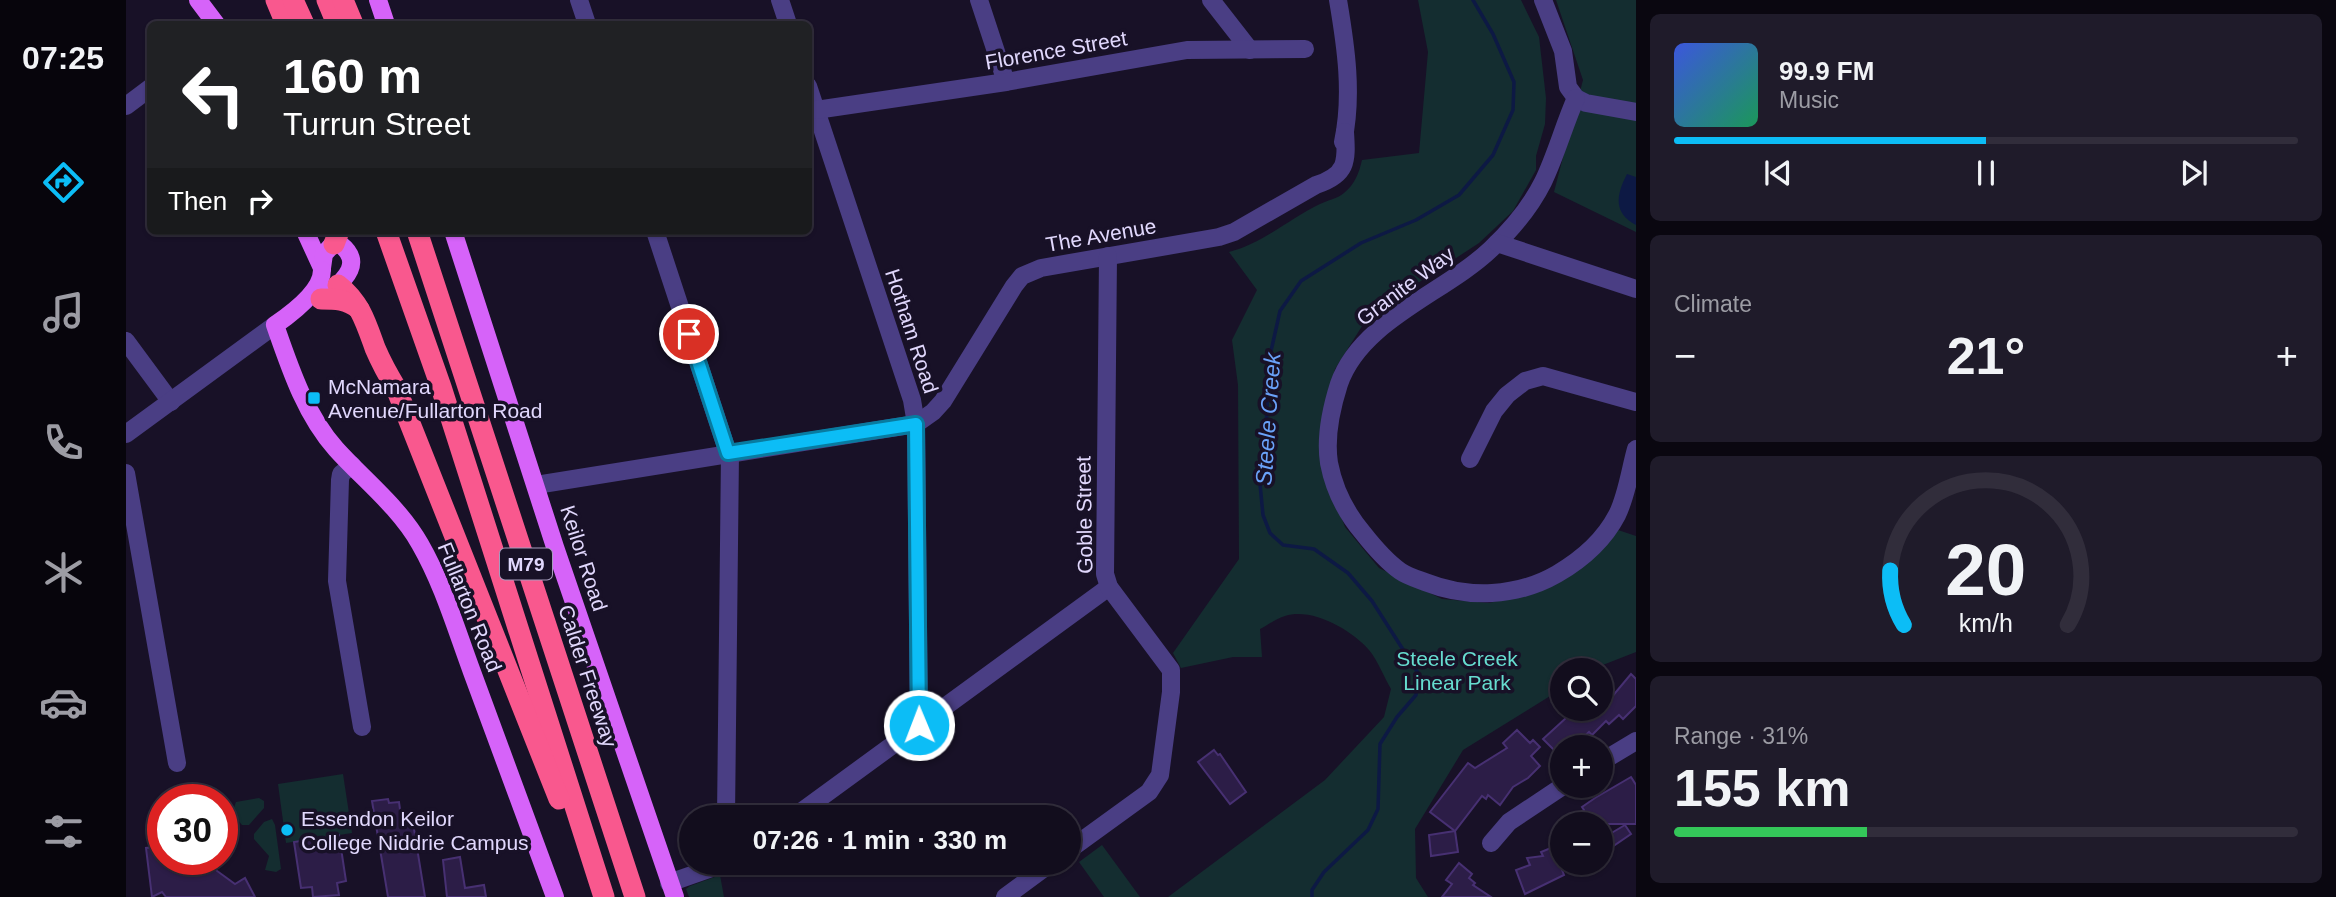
<!DOCTYPE html>
<meta charset="utf-8">
<style>
:root{--surface:#120d1d;--page:#1f1b2a;--text:#f1f3f6;--muted:#9c9ca4;--line:#312d3b;--accent:#0cbdf6}
body{margin:0;font-family:Helvetica,sans-serif;background:var(--page);color:var(--text);height:100vh;display:flex;flex-direction:column;font-size:26px;white-space:nowrap}
*{box-sizing:border-box;margin:0}
p{font-size:23px;color:var(--muted)}
.icon{flex:none;width:38px;height:38px;fill:none;stroke:currentColor;stroke-width:2;stroke-linecap:round;stroke-linejoin:round}
.map{position:relative;flex:1;overflow:hidden}
.panel{display:flex;flex-direction:column;gap:14px;padding:14px;background:#0a0710;width:700px}
.panel>*{flex:none}
.guide{position:absolute;left:21px;top:21px;width:665px;height:214px;border-radius:10px;box-shadow:0 2px 5px #0004,0 0 0 2px var(--line);background:#202124;color:#fff;overflow:hidden}
.tools{position:absolute;left:1424px;top:658px;display:grid;gap:14px}
.tools a{display:grid;place-items:center;width:63px;height:63px;border-radius:50%;background:var(--surface);box-shadow:0 2px 5px #0004,0 0 0 2px var(--line);font-size:35px}
.speed{position:absolute;left:21px;top:784px;display:flex;gap:14px;font-size:35px;font-weight:700;text-align:center}
.speed>*{display:grid;place-content:center;width:91px;height:91px;border-radius:50%;background:var(--surface);box-shadow:0 2px 5px #0004,0 0 0 2px var(--line);line-height:1}
.speed .limit{border:10px solid #d22;background:#fff;color:#111}
.pin{position:absolute;display:grid;place-items:center;width:60px;height:60px;color:#fff;margin:-30px;border:4px solid #fff;border-radius:50%;box-shadow:0 2px 7px #0007}
.me{position:absolute;width:77px;margin:-38px;rotate:359deg;stroke-linejoin:round;filter:drop-shadow(0 0 5px #0008)}
.turn{display:flex;align-items:center;gap:24px;height:147px;padding:0 21px;font-size:32px}
.turn .icon{width:91px;height:91px;stroke-width:2.5}
.turn b{display:block;font-size:49px;line-height:60px}
.then{display:flex;align-items:center;height:66px;padding:0 21px;background:#0003;gap:14px;font-size:26px}
.big{font-size:52px;font-weight:700;line-height:1.1}
.panel .card{flex:1;display:flex;flex-direction:column;justify-content:center;gap:10px;min-width:0;padding:0 24px;border-radius:10px;background:var(--page)}
.panel .dial{align-items:center;gap:0}
.dial svg{height:182px;overflow:visible;fill:none;stroke:var(--line);stroke-width:7;stroke-linecap:round;text-anchor:middle}
.dial text{fill:var(--text);stroke:none}
.song{display:flex;align-items:center;gap:21px}
.cover{width:84px;height:84px;border-radius:10px;background:linear-gradient(135deg,hsl(230 70% 55%),hsl(150 70% 35%))}
.played{height:7px;border-radius:4px;background:linear-gradient(90deg,var(--accent) 50%,var(--line) 50%)}
.keys{display:flex;justify-content:space-around;direction:ltr}
.heat{display:flex;justify-content:space-between;align-items:center;font-size:38px;direction:ltr}
.charge{height:10px;border-radius:5px;background:linear-gradient(90deg,#34c759 31%,var(--line) 0)}
.trip{position:absolute;left:553px;top:805px;width:402px;height:70px;border-radius:35px;background:var(--surface);box-shadow:0 2px 5px #0004,0 0 0 2px var(--line);font-weight:700;line-height:70px;text-align:center}
main{display:flex;flex:1;min-height:0}
.tab-bar{display:flex;flex-direction:column;width:126px;justify-content:space-around;align-items:center;background:#07050c;color:var(--muted)}
.tab-bar .icon{width:49px;height:49px}
.tab-bar .selected{color:var(--accent)}
.tab-bar b{font-size:32px;color:var(--text)}
.map>svg:first-child{display:block}
.green{fill:#142d30}
.water{fill:#0d1944}
.lines{fill:none;stroke-linecap:round;stroke-linejoin:round}
.stream{stroke:#0d1944;stroke-width:3.5}
.building{fill:#2c1d47;stroke:#473072;stroke-width:2}
.minor{stroke:#4a3e84;stroke-width:18}
.major{stroke:#d663f9;stroke-width:18}
.highway{stroke:#f9588e;stroke-width:21}
.route-casing{stroke:#087ba0;stroke-width:18}
.route{stroke:#0cbdf6;stroke-width:12}
.poi-dot{fill:#0cbdf6;stroke:#181127;stroke-width:2.5}
.labels{text-anchor:middle;dominant-baseline:central;stroke-width:7;stroke-linejoin:round;paint-order:stroke}
.shield{fill:#181127;stroke:#a59cbd;stroke-width:2}
.shield-label{font-size:19px;font-weight:bold;fill:#e1d8fd}
.street-label{font-size:21px;fill:#e1d8fd;stroke:#181127}
.poi-label{font-size:21px;fill:#e1d8fd;stroke:#181127;text-anchor:start}
.park-label{font-size:21px;fill:#66dccf;stroke:#181127}
.water-label{font-size:23px;font-style:italic;fill:#6aa2f9;stroke:#181127}
</style>
<main>
<nav class="tab-bar">
<b>07:25</b>
<svg class="icon selected" aria-label="directions" viewBox="0 0 24 24"><path d="M12 3l9 9-9 9-9-9zM9 14v-3h6M13 9l2 2-2 2"/></svg>
<svg class="icon" aria-label="music" viewBox="0 0 24 24"><path d="M9 18V5l10-2v13"/><circle cx="6" cy="18" r="3"/><circle cx="16" cy="16" r="3"/></svg>
<svg class="icon" aria-label="phone" viewBox="0 0 24 24"><path d="M5 4h4l2 5-3 2q2 4 5 5l2-3 5 2v4C11 20 4 13 5 4z"/></svg>
<svg class="icon" aria-label="climate" viewBox="0 0 24 24"><path d="M12 3v18M4 7l16 10M4 17L20 7"/></svg>
<svg class="icon" aria-label="car" viewBox="0 0 24 24"><path d="M5 17H2v-5l4-1 3-4h7l3 4 3 1v5h-3M9 17h6M6 11h13"/><circle cx="7" cy="17" r="2"/><circle cx="17" cy="17" r="2"/></svg>
<svg class="icon" aria-label="filters" viewBox="0 0 24 24"><path d="M4 7h16M4 17h16"/><circle cx="9" cy="7" r="2"/><circle cx="15" cy="17" r="2"/></svg>
</nav>
<div class="map">
<svg width="1510" height="897" viewBox="0 0 1510 897">
<rect width="100%" height="100%" fill="#181127"/>
<g class="green">
<path d="M1292,0H1395L1413,37L1420,98L1419,124L1410,156V170L1387,211L1353,243L1243,315L1209,369L1196,420L1199,473L1219,527L1253,568L1316,599L1363,603L1412,591L1492,530L1510,536V652L1464,670H1437V688L1337,750L1289,829L1290,878L1302,897H1042L1199,780L1258,717L1265,689C1258,677 1252,661 1243,650C1226,630 1186,607 1159,616C1151,618 1142,625 1134,629L1136,657H1107L1055,668L1047,653L1113,559L1112,385L1106,340L1131,290L1103,252C1137,243 1163,219 1194,204C1202,200 1211,199 1218,193C1229,184 1233,173 1236,160L1293,153L1302,52Z"/>
<polygon points="1430,0 1510,0 1510,232 1428,192 1457,80"/>
<polygon points="217,774 226,833 160,843 152,784"/>
<polygon points="133,798 138,801 138,808 123,825 116,825 106,813 110,802"/>
<polygon points="146,819 149,825 155,869 150,872 139,870 143,856 128,839 128,834 138,822"/>
<polygon points="976,845 1014,897 978,897 953,862"/>
<polygon points="594,875 598,897 563,897 560,889 564,886"/>
</g>
<path class="water" d="M1501,174L1510,177V225C1487,213 1490,195 1501,174Z"/>
<g class="lines">
<polyline class="stream" points="1186,897 1186,890 1198,872 1242,830 1252,809 1254,744 1271,717 1290,695 1292,673 1246,601 1222,573 1188,549 1157,545 1144,533 1137,515 1134,484 1140,432 1143,360 1154,311 1175,281 1235,243 1290,220 1333,195 1367,155 1387,110 1388,82 1367,34 1347,0"/>
</g>
<g class="building">
<polygon points="1505,674 1510,679 1510,706 1497,719 1493,715 1483,724 1480,721 1466,735 1463,732 1447,747 1433,746 1429,751 1417,739 1440,718 1431,709 1475,709 1475,700 1481,694 1485,698"/>
<polygon points="1391,730 1404,743 1407,740 1414,747 1405,756 1414,766 1402,778 1387,787 1374,805 1362,795 1360,799 1356,796 1329,831 1304,812 1342,763 1349,768 1381,748 1377,743"/>
<polygon points="1088,750 1092,755 1094,754 1120,792 1104,804 1072,762"/>
<polygon points="1505,777 1510,785 1510,824 1437,824 1458,810 1456,807 1469,798"/>
<polygon points="262,799 263,803 273,802 276,824 287,823 299,897 262,897 246,801"/>
<polygon points="1499,825 1505,834 1483,849 1477,838"/>
<polygon points="1329,831 1332,852 1305,856 1303,835"/>
<polygon points="213,835 220,881 211,883 213,895 187,897 186,887 175,888 168,842"/>
<polygon points="1437,843 1437,860 1433,862 1438,875 1399,894 1390,870 1404,865 1401,858 1417,856 1415,852"/>
<polygon points="37,846 37,859 84,859 87,868 109,884 119,878 129,897 40,897 36,892 26,897 20,848"/>
<polygon points="334,857 339,888 358,885 360,897 321,897 317,860"/>
<polygon points="1333,863 1346,874 1343,878 1349,883 1347,885 1365,897 1316,897 1326,884 1320,880"/>
</g>
<g class="lines">
<g class="minor">
<polyline points="453,0 461,24"/>
<polyline points="654,0 662,24"/>
<polyline points="853,0 880,82"/>
<polyline points="1085,0 1124,50"/>
<path d="M1212,0C1220,47 1227,95 1217,142"/>
<polyline points="1417,0 1437,51 1442,87 1450,98 1460,103 1510,112"/>
<polyline points="682,86 786,400 790,424 793,725"/>
<path d="M1450,98C1438,125 1430,155 1417,182C1405,206 1385,230 1365,249C1319,293 1235,320 1213,384C1205,409 1199,437 1203,463C1208,489 1220,513 1237,533C1248,547 1260,561 1274,571C1281,576 1291,579 1299,582C1342,599 1391,597 1431,574C1455,560 1478,540 1491,515C1501,495 1504,470 1510,449"/>
<polyline points="0,106 24,88"/>
<polyline points="690,110 880,82 1061,50 1179,49"/>
<polyline points="529,231 602,453"/>
<polyline points="1371,243 1510,289"/>
<polyline points="0,341 45,402"/>
<polyline points="0,434 149,325"/>
<polyline points="1344,459 1368,411 1381,395 1399,381 1417,376 1510,402"/>
<polyline points="226,465 215,474 214,480 211,581 236,727"/>
<polyline points="0,473 51,763"/>
<path d="M410,485L790,424L807,412L817,401L888,286L896,276L915,268L1093,237L1108,232L1190,185C1221,175 1221,162 1219,132"/>
<polyline points="1475,762 1510,741"/>
<polyline points="600,817 604,453"/>
<polyline points="668,817 983,587"/>
<polyline points="1365,843 1383,822 1437,786"/>
<polyline points="943,850 1023,792 1034,775 1045,692 1045,670 983,587 979,574 982,256"/>
<polyline points="543,883 600,863"/>
<polyline points="879,897 925,863"/>
</g>
<g class="major">
<polyline points="72,0 90,24"/>
<polyline points="252,0 260,24"/>
<polyline points="179,231 196,268"/>
<polyline points="327,231 429,547 549,897"/>
<path d="M196,268L198,254L207,244H214C237,262 220,279 203,293"/>
<path d="M196,270C196,291 165,314 149,325C164,368 179,414 210,449C238,480 273,507 294,544C317,584 330,629 346,672C374,747 402,822 429,897"/>
</g>
<g class="highway">
<polyline points="150,0 160,24"/>
<polyline points="167,0 178,24"/>
<polyline points="201,0 211,24"/>
<polyline points="217,0 227,24"/>
<polyline points="260,231 315,387 478,897"/>
<polyline points="291,231 509,897"/>
<polyline points="208,244 213,231"/>
<path d="M212,285C234,302 240,323 249,348C255,362 262,375 270,388L433,799"/>
<path d="M195,299C209,299 221,299 233,309"/>
</g>
</g>
<g class="lines">
<g class="route-casing">
<polyline id="route" points="563,334 602,453 790,424 793,725"/>
</g>
<use href="#route" class="route"/>
</g>
<g class="poi-dot">
<rect x="181" y="391" width="14" height="14" rx="3.5"/>
<circle cx="161" cy="830" r="7"/>
</g>
<g class="labels">
<rect class="shield" x="374" y="548.5" width="52" height="31" rx="5"/>
<g class="shield-label">
<text x="400" y="564">M79</text>
</g>
<g class="street-label">
<text transform="translate(930 50) rotate(-10)">Florence Street</text>
<text transform="translate(975 235) rotate(-10)">The Avenue</text>
<text transform="translate(1279 286) rotate(-37)">Granite Way</text>
<text transform="translate(786 331) rotate(72)">Hotham Road</text>
<text transform="translate(958 515) rotate(-91)">Goble Street</text>
<text transform="translate(458 558) rotate(72)">Keilor Road</text>
<text transform="translate(344 607) rotate(68)">Fullarton Road</text>
<text transform="translate(462 676) rotate(72)">Calder Freeway</text>
</g>
<g class="poi-label">
<text x="202" y="386">McNamara<tspan x="202" dy="24">Avenue/Fullarton Road</tspan></text>
<text x="175" y="818">Essendon Keilor<tspan x="175" dy="24">College Niddrie Campus</tspan></text>
</g>
<g class="park-label">
<text x="1331" y="658">Steele Creek<tspan x="1331" dy="24">Linear Park</tspan></text>
</g>
<g class="water-label">
<text transform="translate(1142 419) rotate(-86)">Steele Creek</text>
</g>
</g>
</svg>
<div class="tools">
<a><svg class="icon" aria-label="search" viewBox="0 0 24 24"><circle cx="10" cy="10" r="6"/><path d="M15 15l6 6"/></svg></a>
<a>+</a>
<a>−</a>
</div>
<div class="speed"><div class="limit">30</div></div>
<div class="pin" style="left:563px;top:334px;background:#d93025"><svg class="icon" aria-label="arrive" viewBox="0 0 24 24"><path d="M6 21V4h12l-3 4 3 4H6"/></svg></div>
<svg class="me" style="left:793px;top:725px" viewBox="-20 -20 40 40"><circle r="17" fill="#0cbdf6" stroke="#fff" stroke-width="3"/><path d="M0-11L8 9 0 5-8 9z" fill="#fff"/></svg>
<div class="trip">07:26 · 1 min · 330 m</div>
<div class="guide">
<div class="turn"><svg class="icon" aria-label="left" viewBox="0 0 24 24"><path d="M17 20v-9H6M10 6l-5 5 5 5"/></svg><div><b>160 m</b>Turrun Street</div></div>
<div class="then">Then<svg class="icon" aria-label="right" viewBox="0 0 24 24"><path d="M7 20v-9h11M14 6l5 5-5 5"/></svg></div>
</div>
</div>
<section class="panel">
<div class="card">
<div class="song"><i class="cover"></i><div><b>99.9 FM</b><p>Music</p></div></div>
<div class="played"></div>
<div class="keys"><svg class="icon" aria-label="previous" viewBox="0 0 24 24"><path d="M18 5L8 12l10 7zM5 5v14"/></svg><svg class="icon" aria-label="pause" viewBox="0 0 24 24"><path d="M8 5v14M16 5v14"/></svg><svg class="icon" aria-label="next" viewBox="0 0 24 24"><path d="M6 5l10 7-10 7zM19 5v14"/></svg></div>
</div>
<div class="card"><p>Climate</p>
<div class="heat"><a>−</a><b class="big">21°</b><a>+</a></div>
</div>
<div class="card dial"><svg viewBox="0 0 100 80">
<path d="M14 69A42 42 0 1 1 86 69"/>
<path d="M14 69A42 42 0 0 1 8 45" stroke="#0cbdf6"/>
<text x="50" y="56" font-size="32" font-weight="700">20</text>
<text x="50" y="72" font-size="11">km/h</text>
</svg></div>
<div class="card"><p>Range · 31%</p><b class="big">155 km</b><div class="charge"></div></div>
</section>
</main>
